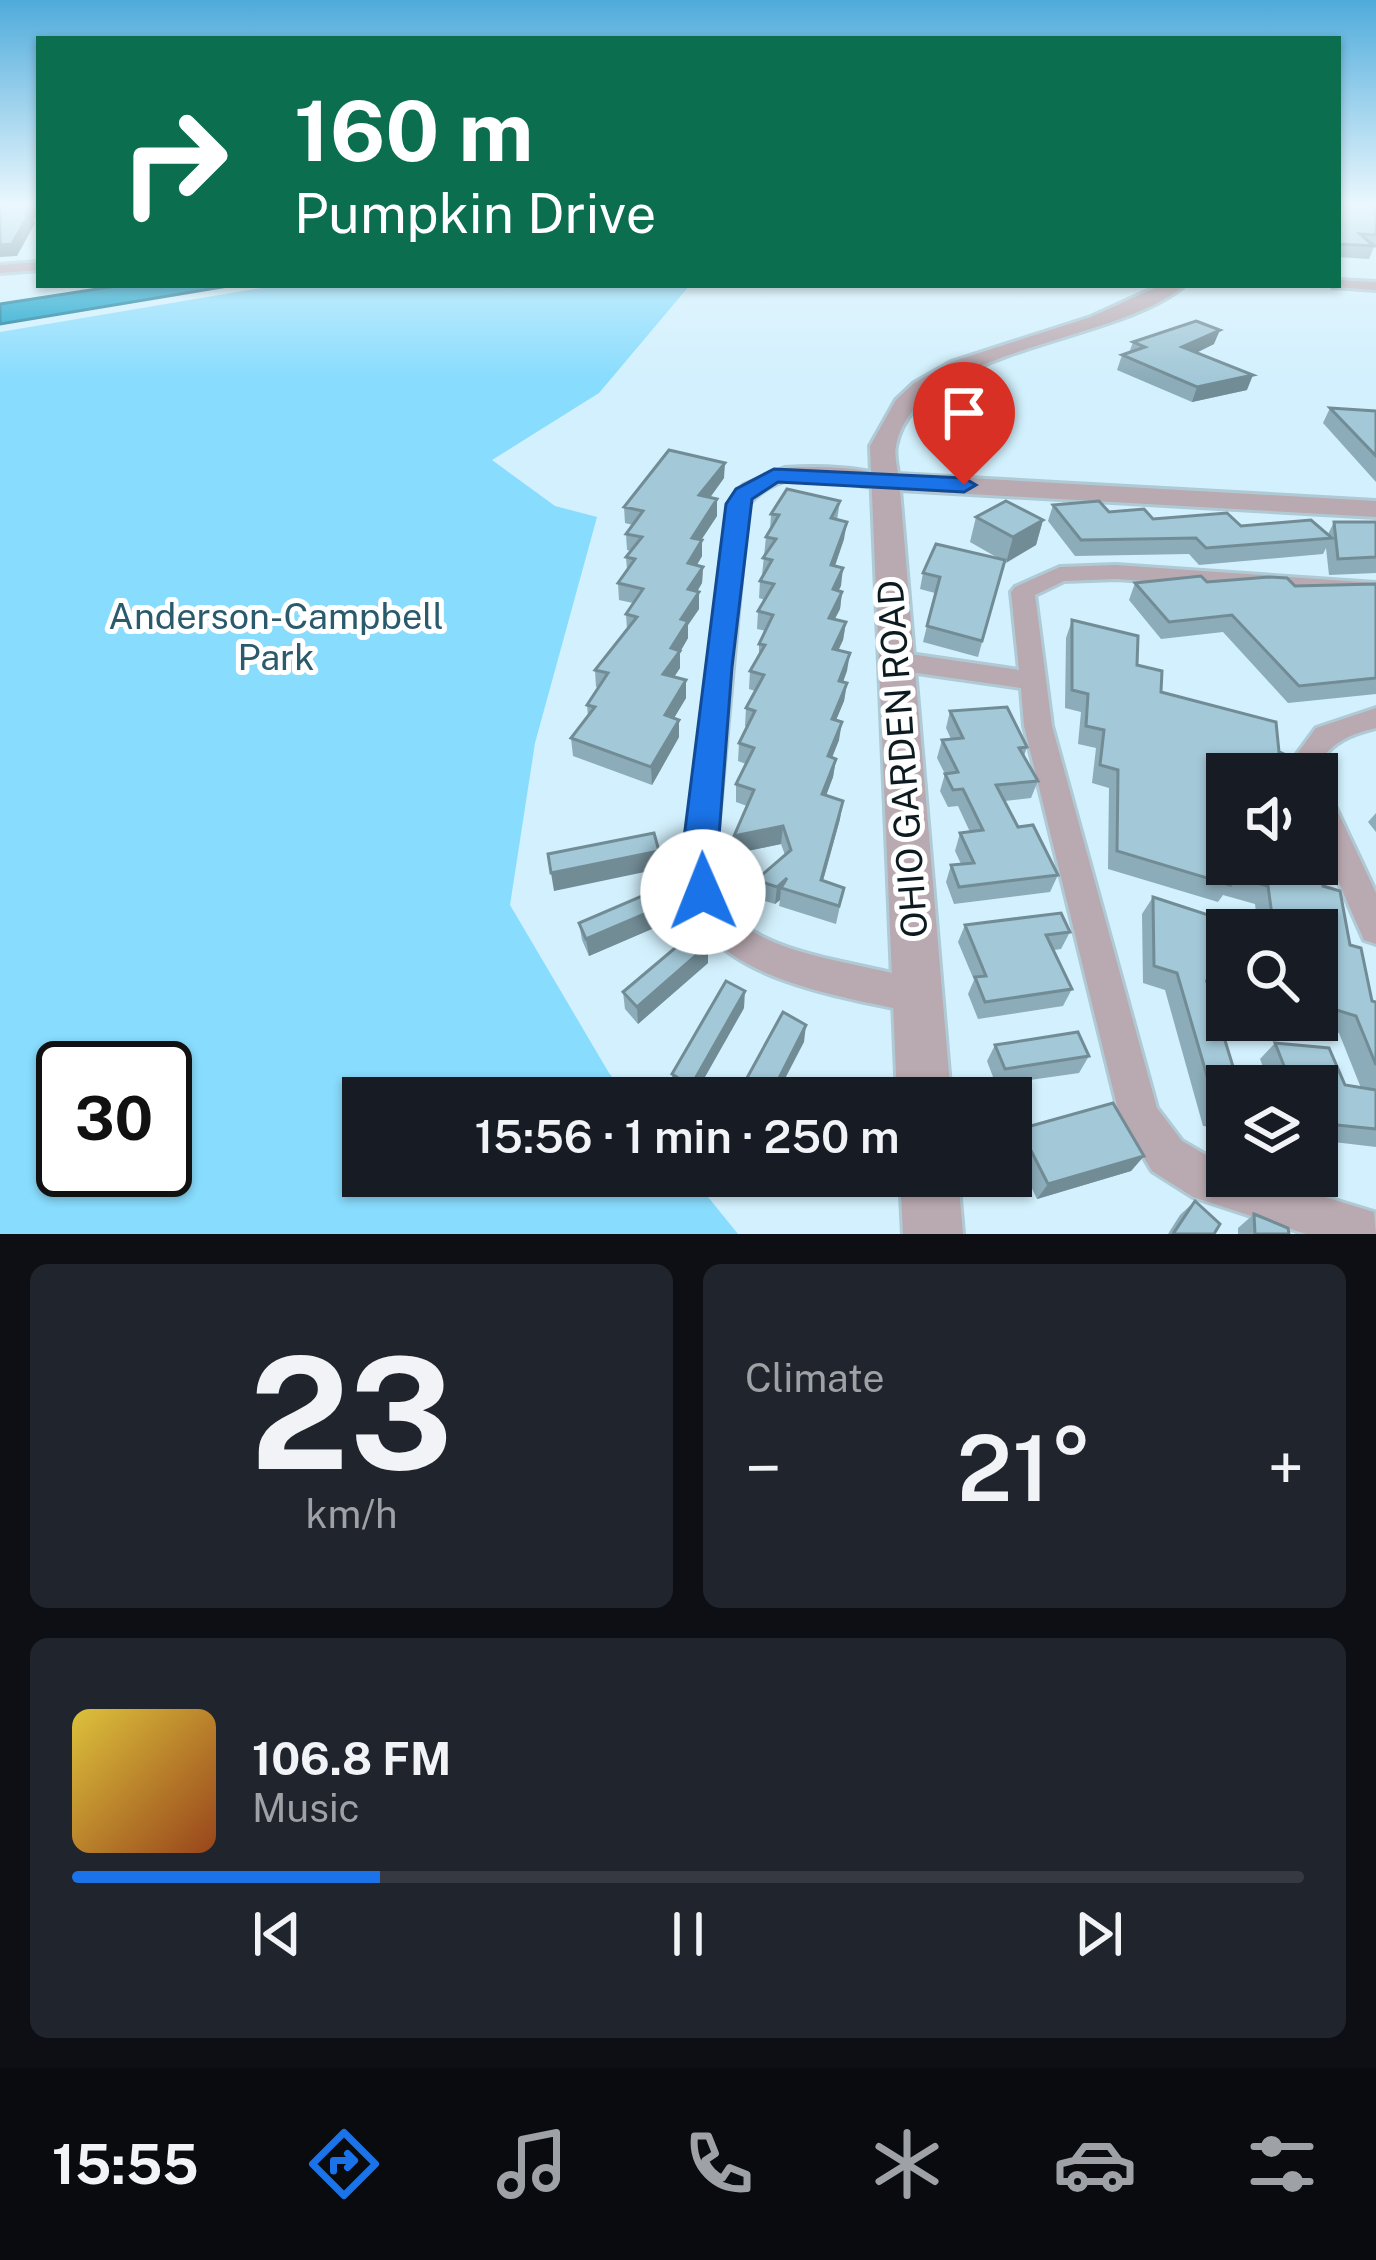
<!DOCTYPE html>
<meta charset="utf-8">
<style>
:root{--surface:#171b24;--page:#20242c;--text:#f1f3f6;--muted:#9ea1a6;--line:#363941;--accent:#1a73e8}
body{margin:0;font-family:"Public Sans",sans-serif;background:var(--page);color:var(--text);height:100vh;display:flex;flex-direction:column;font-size:45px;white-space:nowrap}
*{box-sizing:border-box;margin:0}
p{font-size:39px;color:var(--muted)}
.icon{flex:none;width:66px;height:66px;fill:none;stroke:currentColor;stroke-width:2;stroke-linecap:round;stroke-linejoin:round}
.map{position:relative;height:1234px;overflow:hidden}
.details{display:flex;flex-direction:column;gap:30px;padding:30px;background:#0d0f14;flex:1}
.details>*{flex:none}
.guide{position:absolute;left:36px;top:36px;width:1305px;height:252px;border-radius:0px;box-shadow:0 3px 9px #0004;background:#0b6e4f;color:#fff;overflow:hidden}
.tools{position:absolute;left:1206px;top:753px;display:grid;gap:24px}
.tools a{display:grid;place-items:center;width:132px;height:132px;border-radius:0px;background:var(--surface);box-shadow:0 3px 9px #0004;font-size:60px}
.speed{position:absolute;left:36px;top:1041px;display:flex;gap:24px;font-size:60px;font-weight:700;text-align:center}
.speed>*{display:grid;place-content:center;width:156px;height:156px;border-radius:50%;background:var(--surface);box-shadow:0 3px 9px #0004;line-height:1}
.speed .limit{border:6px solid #111;border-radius:18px;background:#fff;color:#111}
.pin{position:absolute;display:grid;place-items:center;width:102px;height:102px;color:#fff;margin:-123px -51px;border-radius:50% 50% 50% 0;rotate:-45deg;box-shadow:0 0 12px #0007}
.pin .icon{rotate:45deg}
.me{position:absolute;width:132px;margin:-66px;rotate:359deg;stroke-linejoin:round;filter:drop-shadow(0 0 9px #0008)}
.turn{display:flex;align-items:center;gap:42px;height:252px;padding:0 60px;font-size:54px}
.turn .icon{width:156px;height:156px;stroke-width:2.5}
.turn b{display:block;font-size:84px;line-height:102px}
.big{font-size:90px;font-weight:600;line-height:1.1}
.details .tile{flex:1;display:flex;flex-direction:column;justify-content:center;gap:18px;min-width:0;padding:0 42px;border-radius:18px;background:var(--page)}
.details .dial{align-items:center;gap:0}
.dial b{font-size:156px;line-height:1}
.song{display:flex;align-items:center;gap:36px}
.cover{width:144px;height:144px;border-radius:18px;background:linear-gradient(135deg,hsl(50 70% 55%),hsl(20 70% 35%))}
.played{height:12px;border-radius:6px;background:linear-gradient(90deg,var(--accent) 25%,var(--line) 25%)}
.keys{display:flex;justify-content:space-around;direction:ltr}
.heat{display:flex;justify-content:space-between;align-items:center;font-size:66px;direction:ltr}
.details .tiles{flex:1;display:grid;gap:30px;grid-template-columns:1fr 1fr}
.tile:last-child{grid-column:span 2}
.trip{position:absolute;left:342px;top:1077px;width:690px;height:120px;border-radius:0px;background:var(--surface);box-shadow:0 3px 9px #0004;font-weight:600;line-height:120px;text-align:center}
.tab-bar{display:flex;height:192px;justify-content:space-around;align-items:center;background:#090b0e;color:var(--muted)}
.tab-bar .icon{width:84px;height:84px}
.tab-bar .selected{color:var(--accent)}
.tab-bar b{font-size:54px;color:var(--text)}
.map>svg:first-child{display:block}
.green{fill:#88dcfd;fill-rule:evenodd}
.water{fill:#099ec7;stroke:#0a7795;stroke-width:3}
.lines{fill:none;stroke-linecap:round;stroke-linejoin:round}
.minor-casing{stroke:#afcad5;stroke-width:6}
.tertiary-casing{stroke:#afcad5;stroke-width:6}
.minor{fill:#b9a9b0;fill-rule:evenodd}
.tertiary{fill:#b9a9b0;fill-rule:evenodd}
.wall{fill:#8cacb9}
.shaded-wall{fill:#728c96}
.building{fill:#a3c8d7;stroke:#728c96;stroke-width:3}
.route{fill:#1a73e8;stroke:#114b97;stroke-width:3}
.labels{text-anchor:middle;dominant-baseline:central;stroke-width:10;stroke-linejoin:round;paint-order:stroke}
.park-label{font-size:36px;fill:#295b6d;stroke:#fff}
.street-label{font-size:36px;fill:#0d1b21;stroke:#fff}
</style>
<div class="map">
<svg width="1376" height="1234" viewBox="0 0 1376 1234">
<rect width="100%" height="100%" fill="#d2f0fd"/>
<path class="green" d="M279,285H690L599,393L492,460L555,506L597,517L535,743L510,905L609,1073L629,1098H363V1176H691L738,1234H0V332ZM63,1068H165V1170H63Z"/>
<polygon class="water" points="123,285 234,285 0,324 0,304"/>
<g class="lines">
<g class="minor-casing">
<g id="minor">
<polygon points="39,262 39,270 0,273 0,265"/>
<polygon points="1338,280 1376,282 1376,290 1333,287"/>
<path d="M785,468C813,466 872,466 895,481C863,503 796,448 748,505L715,862C717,874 717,889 722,900C750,959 876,962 930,984L935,996L930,1008L917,1013C851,998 743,984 701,925C688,907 686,884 683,862L728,504L744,485Z"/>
<polygon points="1116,565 1376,583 1376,597 1116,579 1064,581 1035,595 1052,726 1157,1108 1182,1141 1227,1167 1227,1176 1256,1176 1374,1212 1376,1234 1306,1234 1193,1197 1152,1171 1120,1118 1024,726 1021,688 896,670 883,661 896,652 1019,670 1011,592 1015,587 1060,567"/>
<path d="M1376,708V728C1351,734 1334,741 1319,762L1322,774L1318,782L1317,774H1294L1291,762L1316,728Z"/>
<polygon points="1317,787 1328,791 1376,893 1376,944 1364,940 1317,833"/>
</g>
</g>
<g class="tertiary-casing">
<g id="tertiary">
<path d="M1161,285H1185C1117,344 915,347 896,446C894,454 897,466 898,474L1376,501V517L900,490L951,1098H897L870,446L896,400L914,383L951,362L1091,317Z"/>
<polygon points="900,1176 958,1176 963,1234 903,1234"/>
</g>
</g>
<use href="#minor" class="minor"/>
<use href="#tertiary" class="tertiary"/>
</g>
<g class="wall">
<polygon points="1338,206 1376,206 1376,247 1374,247 1369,259 1338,257"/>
<polygon points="1133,342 1214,344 1196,353 1247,390 1192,402 1117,370 1122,355 1129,353"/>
<polygon points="1330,408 1376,411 1376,482 1323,423"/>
<polygon points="724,478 710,498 717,499 717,516 701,540 702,556 697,565 703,567 702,583 697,592 699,609 688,625 688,638 680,652 680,668 674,677 686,698 674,718 679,737 652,785 573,756 571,738 588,717 587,705 598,688 596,687 595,670 627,630 626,614 633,603 619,600 618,583 627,570 626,557 631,551 627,550 626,534 633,525 625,523 624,507"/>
<polygon points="840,501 837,520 844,539 835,566 843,568 838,591 842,592 840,609 835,619 846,622 843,640 838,650 850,653 843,682 847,683 844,701 836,720 839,740 832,758 836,759 833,777 826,795 840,819 823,881 844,888 836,924 779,906 780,900 775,904 754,898 756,880 785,855 781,844 733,854 747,806 736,802 736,784 746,764 738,761 739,743 747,727 745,726 746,708 755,691 749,689 750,671 759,656 759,644 766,631 757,629 758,611 765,600 759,598 760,581 762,575 766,537 770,531 771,514"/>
<polygon points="1053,505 1153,519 1328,534 1334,522 1376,522 1376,573 1329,575 1326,548 1323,554 1199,565 1189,554 1075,556 1048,521"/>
<polygon points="976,517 1043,520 1036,545 1004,562 978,657 923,642 935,593 920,589 923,573 998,558 970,542"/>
<polygon points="1207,582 1295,586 1376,584 1376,694 1288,703 1223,632 1161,639 1129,600 1135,583"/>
<polygon points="1072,620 1137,665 1323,886 1350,945 1372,1001 1376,1002 1376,1147 1317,1140 1317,1086 1270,1086 1260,1059 1275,1043 1345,1085 1361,1088 1339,1033 1300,1020 1317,1020 1317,930 1258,930 1255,904 1223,895 1218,902 1108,869 1109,788 1092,783 1096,748 1078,744 1081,712 1065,708 1066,638"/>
<polygon points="950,711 1027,747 1024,756 1038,781 1031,798 1005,801 1018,827 1058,875 1050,892 954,904 946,882 951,865 961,864 955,851 960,833 970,832 958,806 948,807 940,791 945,774 937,758 942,740 951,739 946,728"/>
<polygon points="1376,813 1376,832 1368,822"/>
<polygon points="1153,897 1227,930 1227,1010 1214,1006 1227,1086 1227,1129 1203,1126 1165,990 1143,983 1142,914"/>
<polygon points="689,913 589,956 582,940 579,923"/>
<polygon points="965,925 1070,932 1061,949 1054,950 1072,989 1063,1006 978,1019 968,994 974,980 958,942"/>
<polygon points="708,963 638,1024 625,1009 623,992"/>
<polygon points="744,1008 693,1098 685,1098 672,1090 672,1074"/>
<polygon points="995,1045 1089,1056 1079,1073 996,1085 987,1061"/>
<polygon points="1020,1129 1144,1156 1131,1171 1037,1199 1011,1144"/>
<polygon points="1195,1201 1214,1234 1168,1234 1180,1215"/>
<polygon points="1254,1214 1289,1234 1238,1234 1238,1228"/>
</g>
<g class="shaded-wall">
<polygon points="31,206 39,206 39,214 33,220 35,223 17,256 0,257 0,245"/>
<polygon points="1220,330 1214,344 1177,362 1182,347"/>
<polygon points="1253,375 1247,390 1192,402 1197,387"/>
<polygon points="725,463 724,478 699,512 699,495"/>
<polygon points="717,499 717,516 692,554 692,538"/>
<polygon points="1043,520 1036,545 1006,563 1013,537"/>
<polygon points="847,522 844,539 829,583 831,565"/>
<polygon points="702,540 702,556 688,580 688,563"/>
<polygon points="703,567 702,583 688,606 688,589"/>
<polygon points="843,568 841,586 830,607 833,589"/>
<polygon points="699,592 699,609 688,625 688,638 680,652 680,668 664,692 663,674 681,619"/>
<polygon points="842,592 840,609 826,635 829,618"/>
<polygon points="846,622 843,640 831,667 833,649"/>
<polygon points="850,653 847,671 837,699 839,681"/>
<polygon points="686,680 686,698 665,733 665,715"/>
<polygon points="847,683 844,701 829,737 832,719"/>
<polygon points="679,720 679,737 652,785 651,767"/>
<polygon points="842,722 839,740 825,774 828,756"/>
<polygon points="836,759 833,777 820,812 822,794"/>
<polygon points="843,801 840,819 818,898 821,880"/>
<polygon points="783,826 781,844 733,854 734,836"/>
<polygon points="659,851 659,869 554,891 551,873"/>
<polygon points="787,878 781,888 780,900 775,904 777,887"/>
<polygon points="689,895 689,913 589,956 586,939"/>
<polygon points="708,945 708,963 638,1024 637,1007"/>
<polygon points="745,991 744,1008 693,1098 691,1098 691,1086"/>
<polygon points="806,1025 804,1042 775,1098 769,1098"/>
<polygon points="1144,1156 1131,1171 1037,1199 1048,1184"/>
</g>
<g class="building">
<polygon points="0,206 31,206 26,213 30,212 12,244 0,245"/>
<polygon points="1338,206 1376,206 1376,235 1360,234 1374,246 1338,244"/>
<polygon points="1196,321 1220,330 1182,347 1253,375 1197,387 1122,355 1145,347 1133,342"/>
<polygon points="1330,408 1376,411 1376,456"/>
<polygon points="669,450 725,463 699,495 717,499 692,538 702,540 688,563 703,567 688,589 699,592 681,619 688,621 671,648 680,651 663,674 686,680 665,715 679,720 651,767 571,738 595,707 587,705 608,673 595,670 637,617 626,614 643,589 618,583 635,559 626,557 642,537 626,534 643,511 624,507"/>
<polygon points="787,489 840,501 831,518 847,522 831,565 843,568 833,589 842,592 829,618 846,622 833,649 850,653 839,681 847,683 832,719 842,722 828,756 836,759 822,794 843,801 821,880 844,888 839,906 781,888 787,878 777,887 756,880 791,850 783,826 734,836 754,790 736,784 754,748 739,743 755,711 746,708 764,675 750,671 765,645 759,644 773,615 758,611 774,584 760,581 772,560 763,558 776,539 766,537 779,515 771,514"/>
<polygon points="1006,501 1043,520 1013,537 976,517"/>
<polygon points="1099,501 1109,512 1144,509 1153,519 1227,513 1241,526 1311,520 1332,538 1206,548 1196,538 1081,540 1053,505"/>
<polygon points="1334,522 1376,522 1376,557 1338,559"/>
<polygon points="936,544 1005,560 982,641 927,626 940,577 923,573"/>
<polygon points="1201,576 1207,582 1269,577 1287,578 1295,586 1376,584 1376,678 1299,686 1232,615 1169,622 1135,583"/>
<polygon points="1072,620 1138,636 1137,665 1162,671 1161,692 1276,722 1279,752 1284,754 1287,774 1227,774 1227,864 1317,864 1317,851 1323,886 1340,891 1350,945 1361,948 1372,1001 1376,1002 1376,1065 1356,1016 1317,1004 1317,930 1274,930 1268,886 1229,875 1230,885 1117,851 1118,770 1100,765 1104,730 1086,726 1088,694 1072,690"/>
<polygon points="1007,707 1027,747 1019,748 1038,781 996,785 1018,827 1033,825 1058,875 959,887 951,865 974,863 960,833 983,830 963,789 953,790 945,774 958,772 942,740 963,738 950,711"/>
<polygon points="654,833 659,851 551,873 548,854"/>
<polygon points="684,878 689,895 586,939 579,923"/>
<polygon points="1153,897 1233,923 1233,930 1227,930 1227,989 1207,982 1239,1086 1227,1086 1227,1112 1217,1110 1177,973 1154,966"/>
<polygon points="1061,913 1070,932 1046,935 1072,989 985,1002 975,977 986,976 965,925"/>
<polygon points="694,932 708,945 637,1007 623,992"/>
<polygon points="726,981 745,991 691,1086 672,1074"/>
<polygon points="783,1012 806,1025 769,1098 736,1098"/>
<polygon points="1078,1032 1089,1056 1005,1069 995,1045"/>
<polygon points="1275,1043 1329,1048 1345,1085 1376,1090 1376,1129 1317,1123 1317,1086 1292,1086"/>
<polygon points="1113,1103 1144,1156 1048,1184 1020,1129"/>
<polygon points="1195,1201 1220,1224 1214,1234 1173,1234"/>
<polygon points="1254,1214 1288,1228 1289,1234 1255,1234"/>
</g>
<linearGradient id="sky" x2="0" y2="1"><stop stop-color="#4fabdb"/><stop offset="0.54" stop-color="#ebf8fe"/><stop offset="1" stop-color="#ebf8fe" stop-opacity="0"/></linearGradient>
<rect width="1376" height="379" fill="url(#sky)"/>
<polygon class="route" points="774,469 964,478 976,485 964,492 778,482 752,499 732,667 717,862 722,892 716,904 703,908 690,904 681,862 726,504 736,489"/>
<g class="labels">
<g class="park-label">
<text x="276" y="616">Anderson-Campbell<tspan x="276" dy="41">Park</tspan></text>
</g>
<g class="street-label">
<text transform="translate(902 759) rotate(-94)">OHIO GARDEN ROAD</text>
</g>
</g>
</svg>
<div class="tools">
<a><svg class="icon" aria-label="sound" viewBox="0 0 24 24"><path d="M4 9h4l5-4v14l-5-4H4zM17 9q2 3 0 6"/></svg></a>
<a><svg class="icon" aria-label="search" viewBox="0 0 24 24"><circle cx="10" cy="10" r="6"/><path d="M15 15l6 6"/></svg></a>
<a><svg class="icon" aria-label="layers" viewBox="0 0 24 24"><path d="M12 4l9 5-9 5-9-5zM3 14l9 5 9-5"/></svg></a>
</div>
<div class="speed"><div class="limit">30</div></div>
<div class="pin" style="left:964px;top:485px;background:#d93025"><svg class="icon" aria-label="arrive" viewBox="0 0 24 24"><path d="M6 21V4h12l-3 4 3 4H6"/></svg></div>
<svg class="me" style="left:703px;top:892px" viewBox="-20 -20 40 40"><circle r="19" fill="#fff"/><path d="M0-13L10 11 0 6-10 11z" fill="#1a73e8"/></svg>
<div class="trip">15:56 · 1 min · 250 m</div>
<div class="guide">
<div class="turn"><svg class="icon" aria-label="right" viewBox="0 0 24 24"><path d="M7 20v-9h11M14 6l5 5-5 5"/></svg><div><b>160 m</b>Pumpkin Drive</div></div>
</div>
</div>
<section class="details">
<div class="tiles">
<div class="tile dial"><b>23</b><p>km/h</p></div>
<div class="tile"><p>Climate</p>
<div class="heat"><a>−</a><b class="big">21°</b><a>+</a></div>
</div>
<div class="tile">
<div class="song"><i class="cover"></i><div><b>106.8 FM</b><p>Music</p></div></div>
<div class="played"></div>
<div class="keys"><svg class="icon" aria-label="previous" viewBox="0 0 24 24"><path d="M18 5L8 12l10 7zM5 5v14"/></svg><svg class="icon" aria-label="pause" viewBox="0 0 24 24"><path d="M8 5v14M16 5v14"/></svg><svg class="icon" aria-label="next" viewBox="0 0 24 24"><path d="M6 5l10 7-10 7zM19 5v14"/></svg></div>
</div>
</div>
</section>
<nav class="tab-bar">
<b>15:55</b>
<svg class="icon selected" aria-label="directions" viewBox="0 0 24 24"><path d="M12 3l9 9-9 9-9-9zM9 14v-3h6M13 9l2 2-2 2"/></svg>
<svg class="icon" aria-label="music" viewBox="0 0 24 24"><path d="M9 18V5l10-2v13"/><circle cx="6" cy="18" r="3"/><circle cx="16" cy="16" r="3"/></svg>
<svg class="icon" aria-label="phone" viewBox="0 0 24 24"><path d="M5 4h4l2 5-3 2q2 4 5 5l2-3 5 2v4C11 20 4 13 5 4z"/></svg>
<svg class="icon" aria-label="climate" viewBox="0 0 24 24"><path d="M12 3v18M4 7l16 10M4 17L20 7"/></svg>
<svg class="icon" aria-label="car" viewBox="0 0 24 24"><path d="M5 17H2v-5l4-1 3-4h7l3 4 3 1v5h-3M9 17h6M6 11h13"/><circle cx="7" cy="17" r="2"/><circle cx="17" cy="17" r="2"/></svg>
<svg class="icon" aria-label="filters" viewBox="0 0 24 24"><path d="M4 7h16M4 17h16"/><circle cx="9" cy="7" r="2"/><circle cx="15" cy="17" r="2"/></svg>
</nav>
